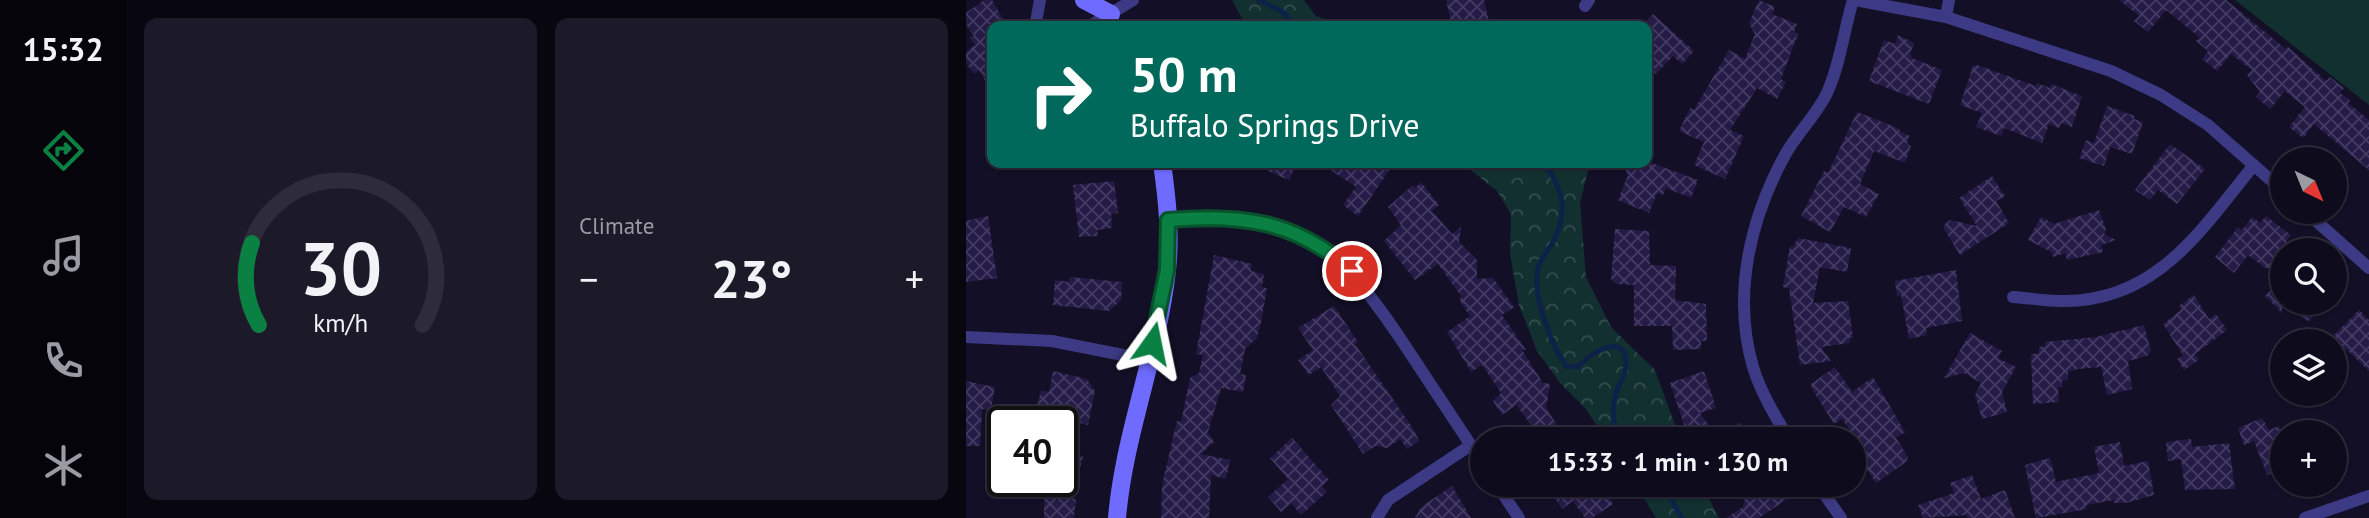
<!DOCTYPE html>
<meta charset="utf-8">
<style>
:root{--surface:#0e0b1c;--page:#1c1929;--text:#f1f3f6;--muted:#9b9ba3;--line:#2e2b3b;--accent:#0b8043}
body{margin:0;font-family:"PT Sans",sans-serif;background:var(--page);color:var(--text);height:100vh;display:flex;flex-direction:column;font-size:26px;white-space:nowrap}
*{box-sizing:border-box;margin:0}
p{font-size:23px;color:var(--muted)}
.icon{flex:none;width:38px;height:38px;fill:none;stroke:currentColor;stroke-width:2;stroke-linecap:round;stroke-linejoin:round}
.map{position:relative;flex:1;overflow:hidden}
.side{display:flex;flex-direction:column;gap:18px;padding:18px;background:#08060f;width:840px}
.side>*{flex:none}
.banner{position:absolute;left:21px;top:21px;width:665px;height:147px;border-radius:14px;box-shadow:0 2px 5px #0004,0 0 0 2px var(--line);background:#00695c;color:#fff;overflow:hidden}
.needle{width:46px;rotate:137deg}
.controls{position:absolute;left:1304px;top:147px;display:grid;gap:14px}
.controls a{display:grid;place-items:center;width:77px;height:77px;border-radius:50%;background:var(--surface);box-shadow:0 2px 5px #0004,0 0 0 2px var(--line);font-size:35px}
.speed{position:absolute;left:21px;top:406px;display:flex;gap:14px;font-size:35px;font-weight:700;text-align:center}
.speed>*{display:grid;place-content:center;width:91px;height:91px;border-radius:50%;background:var(--surface);box-shadow:0 2px 5px #0004,0 0 0 2px var(--line);line-height:1}
.speed .limit{border:4px solid #111;border-radius:10px;background:#fff;color:#111}
.pin{position:absolute;display:grid;place-items:center;width:60px;height:60px;color:#fff;margin:-30px;border:4px solid #fff;border-radius:50%;box-shadow:0 2px 7px #0007}
.me{position:absolute;width:77px;margin:-38px;rotate:12deg;stroke-linejoin:round;filter:drop-shadow(0 0 5px #0008)}
.turn{display:flex;align-items:center;gap:24px;height:147px;padding:0 28px;font-size:32px}
.turn .icon{width:91px;height:91px;stroke-width:2.5}
.turn b{display:block;font-size:49px;line-height:60px}
.big{font-size:52px;font-weight:600;line-height:1.1}
.side .widget{flex:1;display:flex;flex-direction:column;justify-content:center;gap:10px;min-width:0;padding:0 24px;border-radius:14px;background:var(--page)}
.side .dial{align-items:center;gap:0}
.dial svg{height:182px;overflow:visible;fill:none;stroke:var(--line);stroke-width:7;stroke-linecap:round;text-anchor:middle}
.dial text{fill:var(--text);stroke:none}
.heat{display:flex;justify-content:space-between;align-items:center;font-size:38px;direction:ltr}
.side .tiles{flex:1;display:grid;gap:18px;grid-template-columns:repeat(2,1fr)}
.trip{position:absolute;left:504px;top:427px;width:396px;height:70px;border-radius:35px;background:var(--surface);box-shadow:0 2px 5px #0004,0 0 0 2px var(--line);font-weight:600;line-height:70px;text-align:center}
main{display:flex;flex:1;min-height:0}
.tab-bar{display:flex;flex-direction:column;width:126px;justify-content:space-around;align-items:center;background:#06040b;color:var(--muted)}
.tab-bar .icon{width:49px;height:49px}
.tab-bar .selected{color:var(--accent)}
.tab-bar b{font-size:32px;color:var(--text)}
.map>svg:first-child{display:block}
.green{fill:#12302f}
.forest{fill:url(#forest-crowns)}
.lines{fill:none;stroke-linecap:round;stroke-linejoin:round}
.stream{stroke:#0c2248;stroke-width:5}
.building{fill:url(#building-cross-hatch)}
.street{stroke:#3d3a85;stroke-width:12}
.secondary{stroke:#6f6bff;stroke-width:18}
.route-casing{stroke:#07532c;stroke-width:18}
.route{stroke:#0b8043;stroke-width:12}
</style>
<main>
<nav class="tab-bar">
<b>15:32</b>
<svg class="icon selected" aria-label="directions" viewBox="0 0 24 24"><path d="M12 3l9 9-9 9-9-9zM9 14v-3h6M13 9l2 2-2 2"/></svg>
<svg class="icon" aria-label="music" viewBox="0 0 24 24"><path d="M9 18V5l10-2v13"/><circle cx="6" cy="18" r="3"/><circle cx="16" cy="16" r="3"/></svg>
<svg class="icon" aria-label="phone" viewBox="0 0 24 24"><path d="M5 4h4l2 5-3 2q2 4 5 5l2-3 5 2v4C11 20 4 13 5 4z"/></svg>
<svg class="icon" aria-label="climate" viewBox="0 0 24 24"><path d="M12 3v18M4 7l16 10M4 17L20 7"/></svg>
</nav>
<section class="side">
<div class="tiles">
<div class="widget dial"><svg viewBox="0 0 100 80">
<path d="M14 69A42 42 0 1 1 86 69"/>
<path d="M14 69A42 42 0 0 1 11 33" stroke="#0b8043"/>
<text x="50" y="56" font-size="32" font-weight="700">30</text>
<text x="50" y="72" font-size="11">km/h</text>
</svg></div>
<div class="widget"><p>Climate</p>
<div class="heat"><a>−</a><b class="big">23°</b><a>+</a></div>
</div>
</div>
</section>
<div class="map">
<svg width="1403" height="518" viewBox="0 0 1403 518">
<defs>
<pattern id="forest-crowns" width="20" height="18" patternUnits="userSpaceOnUse" patternTransform="scale(1.75)"><rect width="20" height="18" fill="#12302f"/><path d="M2 6a3 3 0 1 1 6 0M12 15a3 3 0 1 1 6 0" fill="none" stroke="#344d4e"/></pattern>
<pattern id="building-cross-hatch" width="8" height="8" patternUnits="userSpaceOnUse" patternTransform="scale(1.75)"><rect width="8" height="8" fill="#241b47"/><path d="M0 0l8 8M0 8l8-8" fill="none" stroke="#433b63"/></pattern>
</defs>
<rect width="100%" height="100%" fill="#130f26"/>
<polygon class="green" points="1269,0 1403,0 1403,105"/>
<g class="forest">
<polygon points="266,0 338,0 350,16 379,26 280,26"/>
<polygon points="496,163 624,163 614,203 620,277 645,327 689,370 714,439 640,439 619,408 594,383 571,351 553,305 544,254 545,214 531,191"/>
<polygon points="670,485 736,485 753,518 690,518"/>
</g>
<g class="lines">
<g class="stream">
<polyline points="293,0 317,12 329,26"/>
<path d="M578,163C598,190 602,211 587,242C583,249 576,257 573,265C564,290 585,345 600,366L612,367C622,355 660,329 660,364C660,374 654,382 651,390C646,407 646,423 652,439"/>
<polyline points="696,485 716,518"/>
</g>
</g>
<g class="building">
<polygon points="18,0 26,0 41,26 26,26 26,93 13,70 8,74 0,63 0,52 9,45 4,38 8,36 0,25 0,13"/>
<polygon points="480,0 518,0 524,26 486,26"/>
<polygon points="793,0 809,7 806,14 831,24 828,32 832,34 815,79 820,82 811,99 791,88 764,130 778,136 759,179 728,165 738,142 713,131 724,108 728,110 763,50 779,59 789,34 783,23"/>
<polygon points="1153,0 1260,0 1320,49 1322,47 1360,81 1364,77 1378,88 1374,93 1384,100 1382,103 1403,120 1403,170 1348,124 1337,138 1323,127 1339,107 1319,91 1304,109 1290,97 1294,92 1281,75 1286,70 1265,54 1251,71 1236,59 1242,51 1230,41 1233,37 1200,10 1182,32 1168,21 1173,16"/>
<polygon points="687,14 728,51 716,64 707,56 690,74 681,65 681,26 677,25"/>
<polygon points="932,35 948,43 944,54 946,58 976,70 963,104 903,81 918,40 929,44"/>
<polygon points="1011,65 1070,86 1071,83 1084,88 1085,84 1116,96 1106,127 1095,123 1093,128 1083,124 1076,143 1038,128 1035,136 1010,127 1016,113 994,105 1007,66"/>
<polygon points="1141,106 1169,116 1168,119 1177,122 1166,154 1144,147 1138,166 1113,158 1120,140 1128,143"/>
<polygon points="891,112 934,129 933,131 944,136 941,144 945,146 939,163 908,151 894,184 913,194 900,217 878,207 864,232 835,216 858,171 862,173"/>
<polygon points="1204,144 1239,169 1211,204 1192,190 1184,200 1169,190"/>
<polygon points="283,163 331,163 323,180"/>
<polygon points="354,163 428,163 392,216 377,205 390,187"/>
<polygon points="656,163 686,163 732,180 725,198 700,188 697,195 691,193 683,213 652,200 662,175"/>
<polygon points="1026,176 1039,196 1030,201 1043,223 994,255 978,229 979,224 984,220 1011,226 993,198"/>
<polygon points="148,181 152,213 145,214 146,228 131,230 132,236 113,237 107,185"/>
<polygon points="455,182 473,205 466,211 486,234 495,227 493,242 511,260 511,279 527,278 548,307 536,315 560,350 556,350 577,383 584,384 580,408 600,439 576,439 550,405 536,415 527,401 535,393 516,365 505,372 481,332 504,316 494,301 495,296 472,264 449,280 418,241 435,225 422,207 447,185 449,188"/>
<polygon points="1133,210 1140,229 1138,234 1150,240 1135,245 1137,252 1101,260 1099,253 1087,257 1085,252 1062,240 1075,217 1088,224"/>
<polygon points="22,216 31,278 0,282 0,221"/>
<polygon points="1300,216 1325,235 1320,242 1331,250 1316,250 1316,268 1299,268 1282,255 1268,273 1249,257 1272,227 1276,230 1286,217 1294,223"/>
<polygon points="649,229 683,231 684,265 710,266 709,300 740,304 741,341 735,341 735,349 707,350 706,326 668,326 668,285 650,284 645,279"/>
<polygon points="832,238 885,248 881,272 854,267 847,303 882,301 887,338 883,338 884,343 855,347 865,361 834,365 823,288 817,287 824,246 827,247"/>
<polygon points="248,255 286,264 285,271 298,274 296,287 301,288 295,322 291,338 279,349 274,374 280,375 277,392 255,388 242,432 248,442 235,454 264,460 260,479 245,475 243,518 195,518 196,485 211,421 215,422 224,378 233,373 237,355 230,354"/>
<polygon points="990,270 996,321 960,328 961,335 943,339 935,295 931,296 929,281"/>
<polygon points="104,277 156,282 155,300 143,311 87,305 89,280 103,282"/>
<polygon points="1316,279 1316,313 1299,296"/>
<polygon points="1228,295 1243,319 1250,314 1261,330 1229,354 1233,360 1218,370 1211,359 1217,355 1197,324 1215,310 1213,306"/>
<polygon points="1332,303 1361,303 1343,321 1336,318"/>
<polygon points="368,306 392,342 389,344 448,430 453,441 441,449 434,439 421,448 409,446 397,454 365,405 374,396 355,367 343,375 332,360 347,350 332,328"/>
<polygon points="1393,310 1403,320 1403,371 1380,349 1368,362 1368,335"/>
<polygon points="1178,325 1185,351 1181,356 1162,361 1166,389 1141,395 1135,367 1112,369 1102,372 1102,380 1096,381 1096,387 1092,387 1093,402 1067,404 1065,354 1073,353 1073,347 1079,346 1079,342 1130,337"/>
<polygon points="1004,333 1036,351 1032,358 1050,367 1036,392 1041,412 1016,419 1009,395 1015,383 998,373 978,378"/>
<polygon points="869,367 886,392 907,377 939,432 930,438 942,457 940,462 910,483 887,448 887,435 876,419 868,424 846,389 845,384"/>
<polygon points="87,371 121,379 129,391 122,425 114,423 109,454 117,456 107,499 110,499 108,518 78,518 78,481 96,481 96,419 69,413 75,390 83,392"/>
<polygon points="738,371 750,408 734,413 751,437 773,423 784,439 723,439 704,383"/>
<polygon points="0,381 29,387 25,410 16,409 14,446 0,446"/>
<polygon points="1296,418 1303,430 1313,426 1316,434 1316,469 1301,475 1288,441 1278,445 1272,428"/>
<polygon points="326,438 363,480 356,486 361,492 335,515 325,503 315,512 302,497 322,479 304,458"/>
<polygon points="1225,439 1226,447 1263,443 1269,489 1219,490 1215,459 1202,461 1200,442"/>
<polygon points="1154,442 1158,466 1182,461 1188,495 1160,503 1148,503 1148,500 1120,505 1121,509 1070,518 1059,465 1084,458 1090,482 1133,473 1128,447"/>
<polygon points="1006,475 1015,499 1039,490 1049,518 1002,518 1000,515 957,518 952,505 988,493 984,483"/>
<polygon points="597,485 659,485 642,496 647,504 626,518 619,518 607,501 596,509 585,493"/>
<polygon points="792,485 813,485 821,499 793,518 760,518 777,507 780,493"/>
<polygon points="486,486 505,518 449,518 455,507"/>
</g>
<g class="lines">
<g class="street">
<polyline points="889,0 980,17 1145,71 1195,95 1242,125 1316,190"/>
<polyline points="619,6 623,0"/>
<polyline points="980,17 983,0"/>
<polyline points="73,26 70,22 74,0"/>
<polyline points="124,26 167,0"/>
<polyline points="1340,212 1403,268"/>
<path d="M202,220C329,211 367,238 436,341C463,382 490,422 516,462"/>
<path d="M1047,297C1063,298 1080,301 1095,301C1190,303 1235,230 1288,165"/>
<polyline points="0,337 86,341 182,360"/>
<path d="M823,439C809,416 795,393 787,367C766,295 784,219 819,155C831,133 850,116 861,93C874,65 878,30 887,0"/>
<polyline points="531,485 553,518"/>
<polyline points="852,485 875,518"/>
<polyline points="411,518 422,500 505,445"/>
<polyline points="1339,518 1403,496"/>
</g>
<g class="secondary">
<polyline points="118,0 145,14"/>
<path d="M151,518C158,434 192,354 201,270C205,234 201,198 196,163"/>
</g>
</g>
<g class="lines">
<g class="route-casing">
<path id="route" d="M186,343L201,270L202,220C275,214 329,220 386,271"/>
</g>
<use href="#route" class="route"/>
</g>
</svg>
<div class="controls">
<a><svg class="needle" viewBox="-14 -14 28 28"><path d="M0-13l5 13h-10z" fill="#e53935"/><path d="M0 13l5-13h-10z" fill="#9b9ba3"/></svg></a>
<a><svg class="icon" aria-label="search" viewBox="0 0 24 24"><circle cx="10" cy="10" r="6"/><path d="M15 15l6 6"/></svg></a>
<a><svg class="icon" aria-label="layers" viewBox="0 0 24 24"><path d="M12 4l9 5-9 5-9-5zM3 14l9 5 9-5"/></svg></a>
<a>+</a>
</div>
<div class="speed"><div class="limit">40</div></div>
<div class="pin" style="left:386px;top:271px;background:#d93025"><svg class="icon" aria-label="arrive" viewBox="0 0 24 24"><path d="M6 21V4h12l-3 4 3 4H6"/></svg></div>
<svg class="me" style="left:186px;top:343px" viewBox="-20 -20 40 40"><path d="M0-17L14 15 0 8-14 15z" fill="#0b8043" stroke="#fff" stroke-width="4"/></svg>
<div class="trip">15:33 · 1 min · 130 m</div>
<div class="banner">
<div class="turn"><svg class="icon" aria-label="right" viewBox="0 0 24 24"><path d="M7 20v-9h11M14 6l5 5-5 5"/></svg><div><b>50 m</b>Buffalo Springs Drive</div></div>
</div>
</div>
</main>
